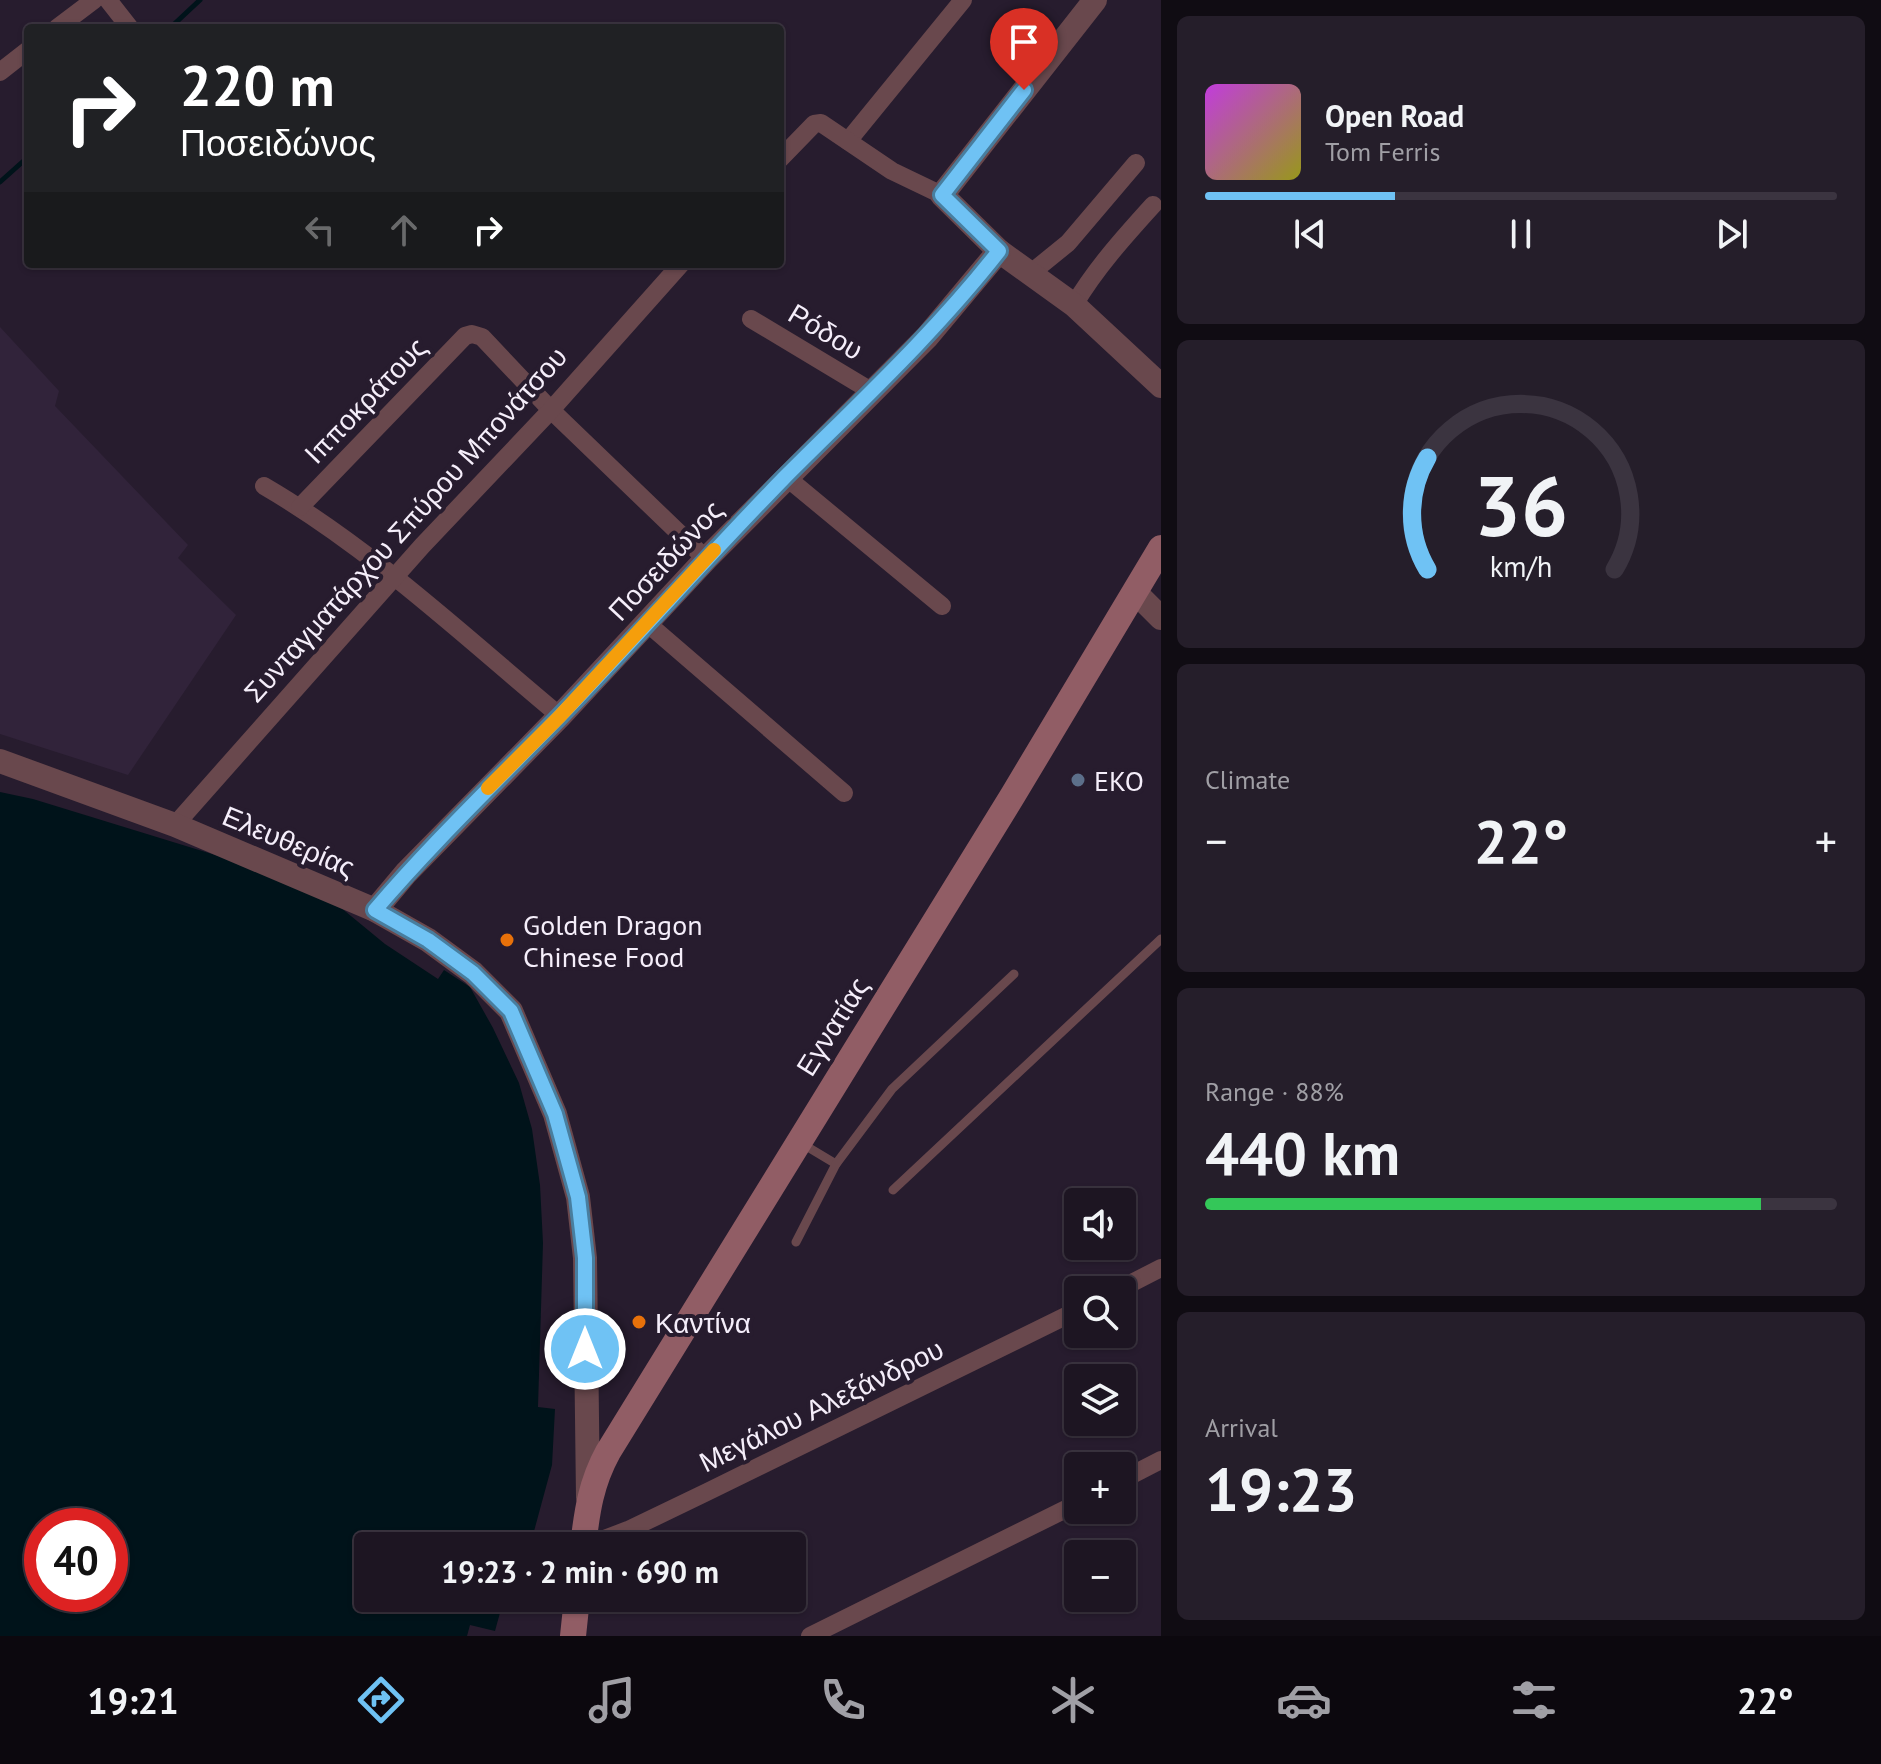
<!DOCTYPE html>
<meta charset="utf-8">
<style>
:root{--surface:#1d1522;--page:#251e2a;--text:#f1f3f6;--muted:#a09fa5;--line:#3b3440;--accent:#6fc2f4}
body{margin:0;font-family:"PT Sans",sans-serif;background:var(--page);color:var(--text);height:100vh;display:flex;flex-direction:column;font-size:30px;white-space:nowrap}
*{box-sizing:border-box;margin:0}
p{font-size:26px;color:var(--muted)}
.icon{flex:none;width:44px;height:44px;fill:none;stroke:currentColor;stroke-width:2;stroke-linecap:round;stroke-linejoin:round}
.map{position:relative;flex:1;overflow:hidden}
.details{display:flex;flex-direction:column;gap:16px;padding:16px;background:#100c13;width:720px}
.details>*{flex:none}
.top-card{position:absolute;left:24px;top:24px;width:760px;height:244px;border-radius:8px;box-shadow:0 2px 6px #0004,0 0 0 2px var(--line);background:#202124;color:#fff;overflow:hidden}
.controls{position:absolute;left:1064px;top:1188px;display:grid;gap:16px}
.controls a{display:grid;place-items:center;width:72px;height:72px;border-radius:8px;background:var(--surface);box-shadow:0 2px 6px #0004,0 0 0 2px var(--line);font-size:40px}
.speed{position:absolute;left:24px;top:1508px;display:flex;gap:16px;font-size:40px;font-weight:700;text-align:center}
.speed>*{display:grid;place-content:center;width:104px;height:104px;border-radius:50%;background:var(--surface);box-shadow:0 2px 6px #0004,0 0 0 2px var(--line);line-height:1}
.speed .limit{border:12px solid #d22;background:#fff;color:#111}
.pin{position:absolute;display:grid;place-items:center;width:68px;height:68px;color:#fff;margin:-82px -34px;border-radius:50% 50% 50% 0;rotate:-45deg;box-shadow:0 0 8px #0007}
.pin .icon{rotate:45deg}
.me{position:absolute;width:88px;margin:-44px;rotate:0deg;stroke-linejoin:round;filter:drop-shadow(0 0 6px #0008)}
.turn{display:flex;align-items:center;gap:28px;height:168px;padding:0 24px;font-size:36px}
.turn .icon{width:104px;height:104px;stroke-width:2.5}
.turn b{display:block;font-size:56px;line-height:68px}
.lanes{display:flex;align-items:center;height:76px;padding:0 24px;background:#0003;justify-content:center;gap:40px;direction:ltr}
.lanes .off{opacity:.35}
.big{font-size:60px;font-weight:800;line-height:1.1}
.details .card{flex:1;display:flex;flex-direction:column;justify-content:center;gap:12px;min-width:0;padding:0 28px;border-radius:12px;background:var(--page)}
.details .dial{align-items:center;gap:0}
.dial svg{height:208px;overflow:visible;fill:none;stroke:var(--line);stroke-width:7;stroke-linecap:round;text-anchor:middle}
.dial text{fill:var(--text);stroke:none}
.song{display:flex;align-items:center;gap:24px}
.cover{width:96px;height:96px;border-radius:12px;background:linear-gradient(135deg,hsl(290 70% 55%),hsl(60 70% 35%))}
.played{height:8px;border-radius:4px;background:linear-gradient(90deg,var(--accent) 30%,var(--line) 30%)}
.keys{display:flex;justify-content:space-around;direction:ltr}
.heat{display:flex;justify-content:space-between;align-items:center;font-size:44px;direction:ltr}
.charge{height:12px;border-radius:6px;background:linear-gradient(90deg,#34c759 88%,var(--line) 0)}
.trip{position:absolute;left:354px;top:1532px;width:452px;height:80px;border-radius:8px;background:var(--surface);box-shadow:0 2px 6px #0004,0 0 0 2px var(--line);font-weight:800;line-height:80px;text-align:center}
.menu{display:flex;height:128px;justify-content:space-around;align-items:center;background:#0c080e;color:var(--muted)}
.menu .icon{width:56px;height:56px}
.menu .selected{color:var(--accent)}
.menu b{font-size:36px;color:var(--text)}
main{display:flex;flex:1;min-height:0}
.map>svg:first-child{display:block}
.built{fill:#31233a}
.water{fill:#00131a;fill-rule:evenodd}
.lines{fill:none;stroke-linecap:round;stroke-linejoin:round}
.stream{stroke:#00131a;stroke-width:5}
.service{stroke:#69484d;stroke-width:9}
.minor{stroke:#69484d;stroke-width:18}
.tertiary{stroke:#69484d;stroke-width:24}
.secondary{stroke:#915d65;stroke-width:26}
.route-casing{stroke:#487e9f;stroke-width:20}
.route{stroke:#6fc2f4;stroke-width:14}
.slow{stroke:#f59e0b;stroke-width:14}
.service-dot{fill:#5c6f8a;stroke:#271c2e;stroke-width:3}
.food-dot{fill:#e8710a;stroke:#271c2e;stroke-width:3}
.labels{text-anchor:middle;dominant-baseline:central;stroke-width:8;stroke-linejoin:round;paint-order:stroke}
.street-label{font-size:28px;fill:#f5eefa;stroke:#271c2e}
.poi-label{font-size:28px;fill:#f5eefa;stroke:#271c2e;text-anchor:start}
</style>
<main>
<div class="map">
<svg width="1161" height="1636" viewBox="0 0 1161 1636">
<rect width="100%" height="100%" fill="#271c2e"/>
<polygon class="built" points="0,327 59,391 55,406 188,545 178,558 236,615 128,775 0,734"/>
<path class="water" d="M0,792L33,799L271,872L323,893L385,944L438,979L444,970L470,987L493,1028L519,1083L532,1129L540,1185L543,1243L538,1407L555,1409L552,1465L530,1546H368V1598H504L495,1631L470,1625L467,1636H0ZM42,1526H110V1594H42Z"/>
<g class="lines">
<g class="stream">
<polyline points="170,28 200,0"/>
<polyline points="0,182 28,157"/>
</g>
<g class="service">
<polyline points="801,1143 836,1164"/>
<polyline points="893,1190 1161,939"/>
<polyline points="796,1242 836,1164 892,1089 1014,974"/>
</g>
<g class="minor">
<polyline points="108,0 130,28"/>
<polyline points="57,28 94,0"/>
<polyline points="0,72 28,50"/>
<polyline points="848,141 963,0"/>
<polyline points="780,159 814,124 821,123 892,171 942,195"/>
<polyline points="1031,273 1068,243 1136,163"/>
<path d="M1074,305C1096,268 1124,237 1153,205"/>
<polyline points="751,319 871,391"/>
<polyline points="786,477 942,606"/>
<path d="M264,486C372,549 465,637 560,716"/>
<polyline points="300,507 465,336 472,334 482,337 551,410 706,559"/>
<polyline points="647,623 844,793"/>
<polyline points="175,825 422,546 551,410 681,264"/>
<polyline points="1118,1290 1161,1268"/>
<polyline points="1122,1480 1161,1460"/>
<polyline points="586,1546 628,1530 707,1492 1078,1310"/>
<polyline points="810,1636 1078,1503"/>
</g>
<g class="tertiary">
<polyline points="1095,0 942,195 999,251 1074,305 1161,386"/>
<polyline points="1135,592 1161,618"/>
<polyline points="0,761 175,825 375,910 428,940 473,973 511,1011 555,1114 578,1197 585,1258 588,1497"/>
<polyline points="375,910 406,873 560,716 706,559 927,337 999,251"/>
</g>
<g class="secondary">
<path d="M583,1546C587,1511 591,1483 608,1452L1013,795L1161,548"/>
<polyline points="573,1636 577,1598"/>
</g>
</g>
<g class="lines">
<g class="route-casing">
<path id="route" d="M585,1349V1258L578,1197L555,1114L511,1011L473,973L428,940L375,910C433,842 497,781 559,717C635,639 707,557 783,479C857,405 934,334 999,251L942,195L1024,90"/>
</g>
<use href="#route" class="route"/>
<polyline class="slow" points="488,788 560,716 714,550"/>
</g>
<circle class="service-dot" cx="1078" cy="780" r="8"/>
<g class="food-dot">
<circle cx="507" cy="940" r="8"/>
<circle cx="639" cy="1322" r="8"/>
</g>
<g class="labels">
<g class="street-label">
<text transform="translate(826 331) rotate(31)">Ρόδου</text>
<text transform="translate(365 400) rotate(-46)">Ιπποκράτους</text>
<text transform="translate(405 524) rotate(-48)">Συνταγματάρχου Σπύρου Μπονάτσου</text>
<text transform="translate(665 560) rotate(-47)">Ποσειδώνος</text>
<text transform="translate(289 841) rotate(23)">Ελευθερίας</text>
<text transform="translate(832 1026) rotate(-58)">Εγνατίας</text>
<text transform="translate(821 1405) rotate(-26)">Μεγάλου Αλεξάνδρου</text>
</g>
<g class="poi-label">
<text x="1094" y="780">EKO</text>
<text x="523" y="924">Golden Dragon<tspan x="523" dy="32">Chinese Food</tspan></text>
<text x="655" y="1322">Καντίνα</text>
</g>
</g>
</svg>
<div class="controls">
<a><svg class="icon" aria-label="sound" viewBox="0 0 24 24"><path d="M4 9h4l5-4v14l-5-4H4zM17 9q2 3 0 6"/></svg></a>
<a><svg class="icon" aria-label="search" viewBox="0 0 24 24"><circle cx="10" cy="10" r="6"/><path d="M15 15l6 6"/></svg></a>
<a><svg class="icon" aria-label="layers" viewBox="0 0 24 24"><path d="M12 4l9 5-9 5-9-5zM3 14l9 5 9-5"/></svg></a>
<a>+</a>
<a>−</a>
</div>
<div class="speed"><div class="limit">40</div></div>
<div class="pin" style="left:1024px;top:90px;background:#d93025"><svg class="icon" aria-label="arrive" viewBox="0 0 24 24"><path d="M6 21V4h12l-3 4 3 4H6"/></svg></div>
<svg class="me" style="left:585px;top:1349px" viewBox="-20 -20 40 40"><circle r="17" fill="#6fc2f4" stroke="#fff" stroke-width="3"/><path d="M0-11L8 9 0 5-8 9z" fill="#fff"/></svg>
<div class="trip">19:23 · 2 min · 690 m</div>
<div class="top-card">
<div class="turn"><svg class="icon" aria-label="right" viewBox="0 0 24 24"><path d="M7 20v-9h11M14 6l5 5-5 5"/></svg><div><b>220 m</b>Ποσειδώνος</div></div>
<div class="lanes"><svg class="icon off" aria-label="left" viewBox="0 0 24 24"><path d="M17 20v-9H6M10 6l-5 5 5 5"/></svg><svg class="icon off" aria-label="ahead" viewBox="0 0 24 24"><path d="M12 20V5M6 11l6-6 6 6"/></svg><svg class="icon" aria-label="right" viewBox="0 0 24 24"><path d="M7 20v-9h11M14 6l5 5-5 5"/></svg></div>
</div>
</div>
<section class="details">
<div class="card">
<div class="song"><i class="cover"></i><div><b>Open Road</b><p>Tom Ferris</p></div></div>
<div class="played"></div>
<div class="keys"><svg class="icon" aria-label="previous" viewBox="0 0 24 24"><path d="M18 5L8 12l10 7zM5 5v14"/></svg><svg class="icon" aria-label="pause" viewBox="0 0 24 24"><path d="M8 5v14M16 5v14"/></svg><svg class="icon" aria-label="next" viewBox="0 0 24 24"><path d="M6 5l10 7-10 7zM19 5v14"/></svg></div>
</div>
<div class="card dial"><svg viewBox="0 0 100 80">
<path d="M14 69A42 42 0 1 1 86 69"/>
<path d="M14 69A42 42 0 0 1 14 26" stroke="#6fc2f4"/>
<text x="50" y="56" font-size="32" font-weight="700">36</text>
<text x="50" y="72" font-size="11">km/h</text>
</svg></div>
<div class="card"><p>Climate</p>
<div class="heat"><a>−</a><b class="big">22°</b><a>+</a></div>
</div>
<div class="card"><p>Range · 88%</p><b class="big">440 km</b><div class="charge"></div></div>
<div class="card"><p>Arrival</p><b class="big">19:23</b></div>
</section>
</main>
<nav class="menu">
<b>19:21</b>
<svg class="icon selected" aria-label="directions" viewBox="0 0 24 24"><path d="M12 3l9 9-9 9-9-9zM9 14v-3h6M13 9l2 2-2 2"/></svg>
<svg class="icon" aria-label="music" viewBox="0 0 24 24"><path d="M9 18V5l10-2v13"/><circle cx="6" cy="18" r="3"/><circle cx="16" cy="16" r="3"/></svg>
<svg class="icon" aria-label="phone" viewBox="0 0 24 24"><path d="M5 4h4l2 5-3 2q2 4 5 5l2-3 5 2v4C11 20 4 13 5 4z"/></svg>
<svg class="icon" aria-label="climate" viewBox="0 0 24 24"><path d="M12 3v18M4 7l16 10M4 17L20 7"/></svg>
<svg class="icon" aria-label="car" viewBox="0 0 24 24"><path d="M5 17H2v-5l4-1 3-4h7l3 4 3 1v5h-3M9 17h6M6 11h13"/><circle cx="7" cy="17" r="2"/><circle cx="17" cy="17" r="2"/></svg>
<svg class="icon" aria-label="filters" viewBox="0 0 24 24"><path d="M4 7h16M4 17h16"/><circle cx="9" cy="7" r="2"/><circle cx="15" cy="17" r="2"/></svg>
<b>22°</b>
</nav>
